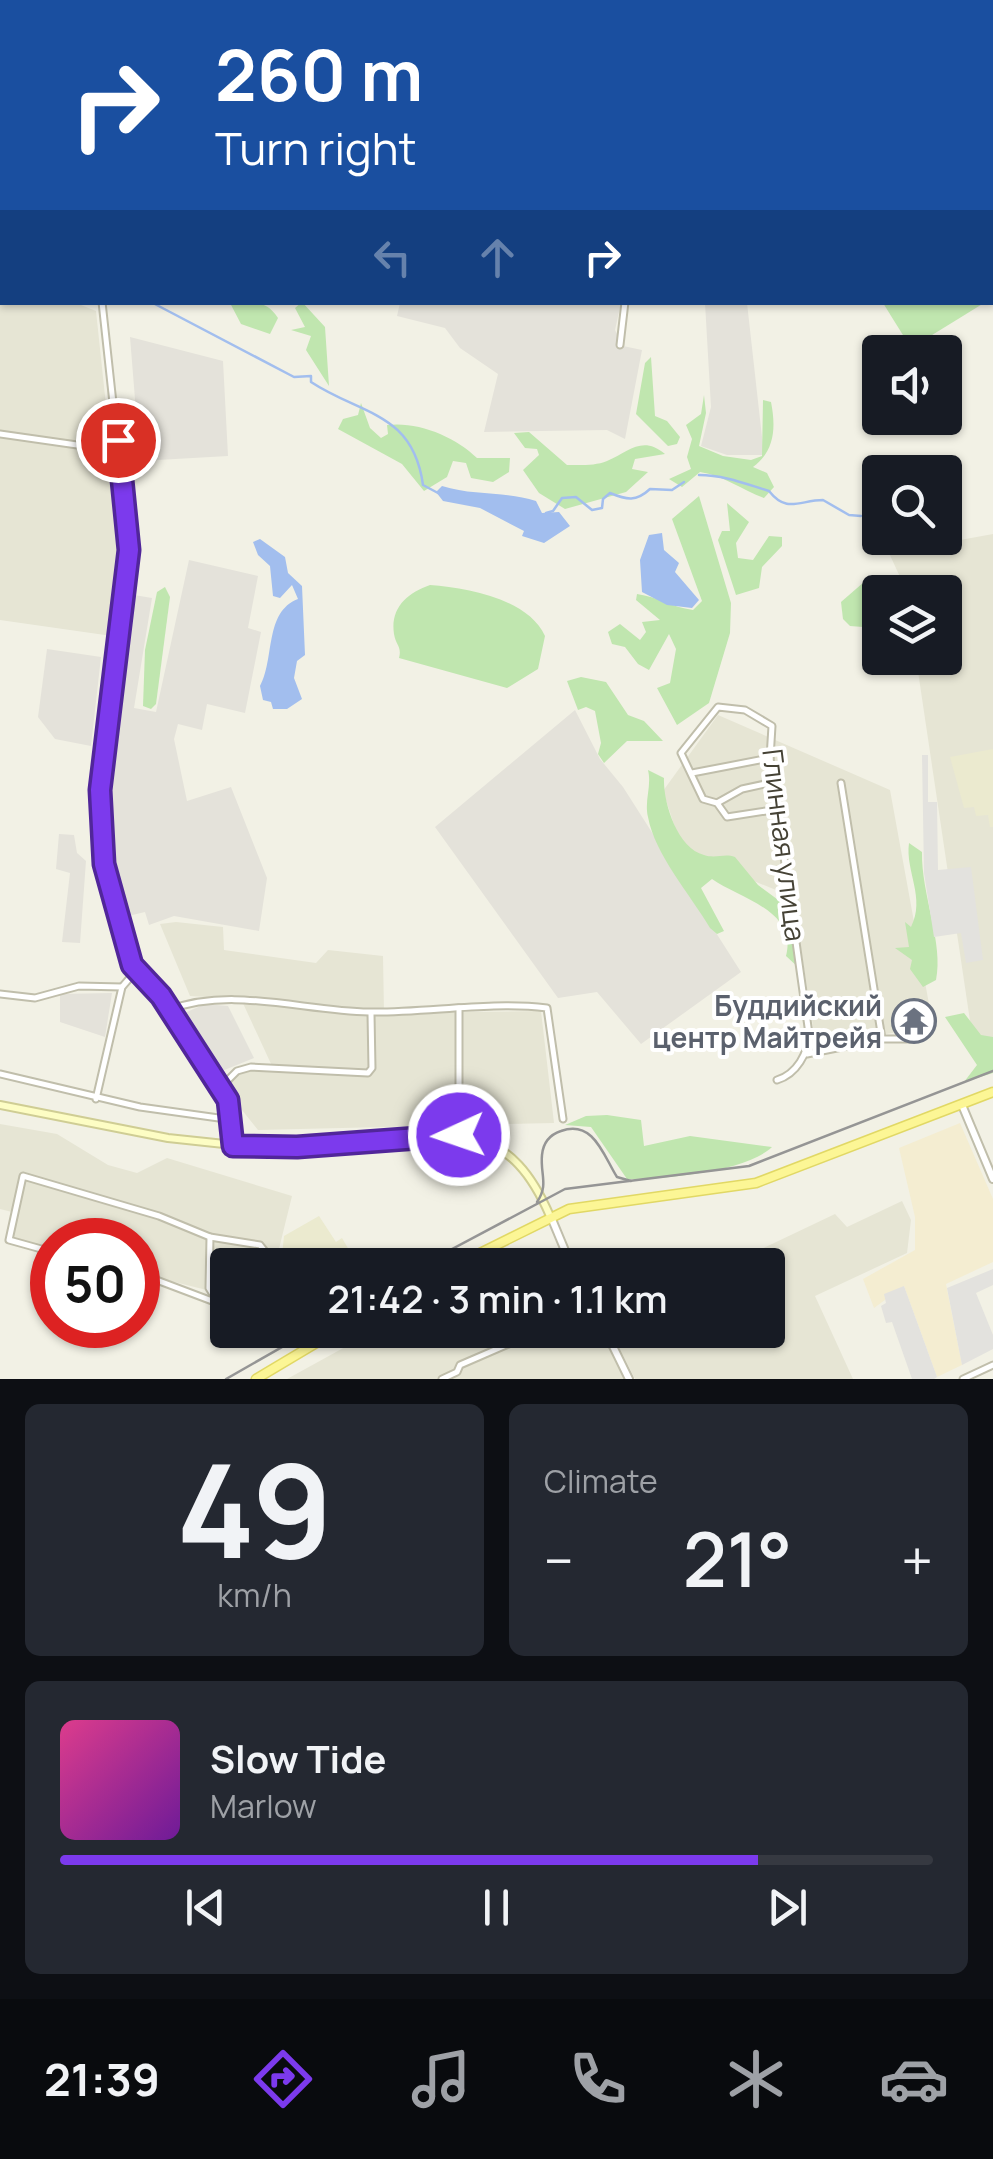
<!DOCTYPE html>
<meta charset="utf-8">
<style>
:root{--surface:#171b24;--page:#242831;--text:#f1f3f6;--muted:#9ea1a6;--line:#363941;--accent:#7c3aed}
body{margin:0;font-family:Manrope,sans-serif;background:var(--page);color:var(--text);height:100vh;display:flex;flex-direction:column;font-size:38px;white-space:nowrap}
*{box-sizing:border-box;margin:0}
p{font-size:32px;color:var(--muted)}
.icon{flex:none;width:55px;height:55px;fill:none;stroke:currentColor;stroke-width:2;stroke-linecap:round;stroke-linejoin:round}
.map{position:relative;height:1379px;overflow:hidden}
.sheet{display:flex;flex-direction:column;gap:25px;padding:25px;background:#0d0f14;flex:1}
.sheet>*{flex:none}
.guide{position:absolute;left:0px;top:0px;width:995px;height:305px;box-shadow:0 2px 8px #0004;background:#1a4fa0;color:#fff;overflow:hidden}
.fabs{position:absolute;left:862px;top:335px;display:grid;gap:20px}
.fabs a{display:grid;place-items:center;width:100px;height:100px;border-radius:10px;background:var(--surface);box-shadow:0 2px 8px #0004;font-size:50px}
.speed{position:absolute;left:30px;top:1218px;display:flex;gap:20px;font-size:50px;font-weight:700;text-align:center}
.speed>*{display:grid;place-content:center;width:130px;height:130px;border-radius:50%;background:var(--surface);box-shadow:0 2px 8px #0004;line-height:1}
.speed .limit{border:15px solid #d22;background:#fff;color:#111}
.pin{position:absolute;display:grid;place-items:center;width:85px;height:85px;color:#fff;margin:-42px;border:5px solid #fff;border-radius:50%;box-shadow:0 2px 10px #0007}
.me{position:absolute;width:110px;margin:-55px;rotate:267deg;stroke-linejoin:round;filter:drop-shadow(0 0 8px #0008)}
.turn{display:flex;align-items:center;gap:35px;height:210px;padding:0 50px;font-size:45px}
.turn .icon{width:130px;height:130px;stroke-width:2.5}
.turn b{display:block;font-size:70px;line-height:85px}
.lanes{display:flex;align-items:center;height:95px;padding:0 50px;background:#0003;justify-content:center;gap:50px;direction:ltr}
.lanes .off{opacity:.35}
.big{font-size:75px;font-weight:600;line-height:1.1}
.sheet .widget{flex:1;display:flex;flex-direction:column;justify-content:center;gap:15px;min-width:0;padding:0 35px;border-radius:15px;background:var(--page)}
.sheet .dial{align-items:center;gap:0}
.dial b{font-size:130px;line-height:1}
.song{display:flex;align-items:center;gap:30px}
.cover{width:120px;height:120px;border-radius:15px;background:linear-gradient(135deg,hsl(330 70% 55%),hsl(280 70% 35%))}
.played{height:10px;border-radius:5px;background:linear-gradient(90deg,var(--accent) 80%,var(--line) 80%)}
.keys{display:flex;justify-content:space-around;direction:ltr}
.heat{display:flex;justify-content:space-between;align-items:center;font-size:55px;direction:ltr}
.sheet .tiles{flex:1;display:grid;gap:25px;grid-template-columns:1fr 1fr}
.widget:last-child{grid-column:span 2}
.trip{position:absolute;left:210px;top:1248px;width:575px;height:100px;border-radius:10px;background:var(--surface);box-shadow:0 2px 8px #0004;font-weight:600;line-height:100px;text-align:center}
.tab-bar{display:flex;height:160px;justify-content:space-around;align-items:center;background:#090b0e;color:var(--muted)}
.tab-bar .icon{width:70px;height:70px}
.tab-bar .selected{color:var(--accent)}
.tab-bar b{font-size:45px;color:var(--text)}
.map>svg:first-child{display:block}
.residential{fill:#e6e5d4}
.commercial{fill:#f4edd1}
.industrial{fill:#e4e2da}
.education{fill:#ebeacf}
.green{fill:#c0e6af}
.parking{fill:#e3e2de}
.water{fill:#a2beee}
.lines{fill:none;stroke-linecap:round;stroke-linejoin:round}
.stream{stroke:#a2beee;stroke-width:2.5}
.minor-casing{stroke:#c0beab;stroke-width:9}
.tertiary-casing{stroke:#c0beab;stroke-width:10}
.secondary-casing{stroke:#cfcd94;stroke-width:10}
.primary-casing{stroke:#e1d865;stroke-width:11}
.minor{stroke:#fff;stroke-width:5}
.tertiary{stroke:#fff;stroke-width:6}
.secondary{stroke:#fdfdc4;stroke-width:6}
.primary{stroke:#fcf695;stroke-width:8}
.tram{stroke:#959595;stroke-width:2.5}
.rail-casing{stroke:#959595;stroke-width:6}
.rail{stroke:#fff;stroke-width:2.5;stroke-dasharray:8;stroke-linecap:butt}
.route-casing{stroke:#51269a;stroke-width:25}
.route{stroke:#7c3aed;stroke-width:18}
.labels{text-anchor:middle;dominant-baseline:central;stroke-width:8;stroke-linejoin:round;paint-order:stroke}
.street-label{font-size:28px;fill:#454235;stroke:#fff}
.worship-label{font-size:28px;font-weight:bold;fill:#5b616d;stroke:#fff;text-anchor:end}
</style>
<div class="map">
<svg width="993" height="1379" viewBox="0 0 993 1379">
<rect width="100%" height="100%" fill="#f2f1e5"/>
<g class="residential">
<polygon points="0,272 2,302 76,303 96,311 121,547 112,636 0,620"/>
<polygon points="993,534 993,1037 973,1041 916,658 945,658 945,592 907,592 889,553"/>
<polygon points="718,715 890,790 933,1026 816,1046 793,897 683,852 663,791"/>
<polygon points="176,922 223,927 224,950 316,963 328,950 383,956 384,1013 541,1011 554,1123 258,1130 222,1085 243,1067 272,1066 241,999 190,996 160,924"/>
<polygon points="0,1124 57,1134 108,1165 137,1173 167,1158 292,1196 275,1265 228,1265 227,1295 138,1273 138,1240 52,1240 52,1252 6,1241 12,1212 0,1209"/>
<polygon points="902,1201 911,1220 907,1253 815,1296 853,1379 635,1379 610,1330 768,1330 768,1265 728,1265 835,1214 847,1227"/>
<polygon points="376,1330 457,1330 466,1344 497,1330 601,1330 626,1379 287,1379"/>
</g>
<polygon class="commercial" points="960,1123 993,1199 993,1262 946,1284 962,1365 937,1377 904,1286 874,1308 863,1279 915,1250 915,1217 899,1148"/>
<g class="industrial">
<polygon points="150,0 767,0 150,2"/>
<polygon points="400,303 621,303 615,330 623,346 642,350 625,439 607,430 484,432 498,374 460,348 445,328 397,316"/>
<polygon points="705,303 747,303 764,455 727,455 701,446 711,407"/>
<polygon points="130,337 223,361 228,456 140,461"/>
<polygon points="189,560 258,576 248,628 261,632 245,713 207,704 202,730 178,724 174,739 187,801 231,787 267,878 259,931 174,916 149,925 145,912 128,916 106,840 104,793 134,595 152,598 134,708 156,712"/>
<polygon points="47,649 101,657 91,746 55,739 38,717"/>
<polygon points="575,710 600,759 623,787 741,972 641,1044 597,992 558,998 435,827"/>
<polygon points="59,834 74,835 77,853 86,861 80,943 62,942 70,873 56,869"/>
<polygon points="112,993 105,1037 60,1022 60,994"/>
<polygon points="205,1004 228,1006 254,1058 217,1073 180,1015"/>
</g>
<g class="education">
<polygon points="993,749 993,827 990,827 988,815 976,816 974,807 964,808 950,757"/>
<polygon points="319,1216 336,1242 342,1238 356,1262 366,1256 371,1265 281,1265 284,1236"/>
</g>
<g class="green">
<polygon points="302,302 325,327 329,386 306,350 311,336 291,330 305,327 295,308"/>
<path d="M230,303C251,302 266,299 278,318L270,334L241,324Z"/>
<polygon points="883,303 984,303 911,348"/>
<polygon points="651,357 655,416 667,421 680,437 677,444 668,446 636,414 645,363"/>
<path d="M704,395L706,413L699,446L723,456L751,460L762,456L763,400L771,402C776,427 775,451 753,467L767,473L774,487L764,498C742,490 723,475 700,472L682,487L669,479L691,469L687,457L692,439L686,425L701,414Z"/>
<path d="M361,403L370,428L381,438L388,434L387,425C418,421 456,437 477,458H510L509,472L493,482L471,478L466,463L453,461L447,477L424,491L402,464L338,429L343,419L358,415Z"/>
<path d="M529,432L567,465C580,465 595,466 607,461C629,452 642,435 665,454L635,459L632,469L648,472L626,492L565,509L539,493L523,470L539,455L537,449L525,448L514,433Z"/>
<path d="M699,496L731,603L730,633L709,703L677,725L657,688L670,683L676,649L669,634L649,670L638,664L625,647L612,644L608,632L620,624L640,640L646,632L642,622L660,620L636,600L637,594C658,597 671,607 693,610L702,601L672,519Z"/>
<polygon points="727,503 749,522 736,543 738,558 753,560 769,536 782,537 782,546 762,567 759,588 736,595 718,540 722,531 730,531"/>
<polygon points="864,582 877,599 863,627 850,626 843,619 841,602"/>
<path d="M430,585C468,588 528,599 545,636L538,669L507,688L399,658C402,646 396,646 394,634C390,608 407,593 430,585Z"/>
<polygon points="165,587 170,597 156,704 151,709 143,706 145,650 157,592"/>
<polygon points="581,677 606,682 628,715 644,721 663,741 627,741 604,763 598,754 601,743 595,711 586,707 578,710 567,681"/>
<path d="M648,770L664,778C663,802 677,848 704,855C716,859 724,853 735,857L758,885L785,905L799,968L786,956C798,910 738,898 712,879L701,888L724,931L717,934L710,928C690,894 655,855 648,817C644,800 652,787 648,770Z"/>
<path d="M909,843L922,852C921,894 944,944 936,980L923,987L910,969L912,960L895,948L909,947L905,922L911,927C926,898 905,871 909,843Z"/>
<polygon points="964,1013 981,1035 993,1037 993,1073 964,1082 977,1065 945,1017"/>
<path d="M607,1115L641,1120L644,1146L690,1136L772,1147C746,1172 664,1179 627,1179L591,1127L565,1125L586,1116Z"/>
</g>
<g class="parking">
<polygon points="922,755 928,755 928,802 937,802 938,870 971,867 983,960 966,963 961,933 934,937 924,873"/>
<polygon points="993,1269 993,1285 976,1293 993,1335 993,1349 962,1365 947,1288"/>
<polygon points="904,1286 937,1377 934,1379 912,1379 892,1322 886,1323 881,1306 886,1303 884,1294"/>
</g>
<g class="water">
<path d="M442,486C473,496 506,491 536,501L542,513L559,512L570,526L544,543L522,536L524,531L480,508L443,501L436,492Z"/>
<polygon points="662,533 664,550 679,563 675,572 699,600 692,608 667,605 642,592 640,560 649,535"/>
<path d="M260,539L285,557L288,573L302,586L305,655L297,661L294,678L302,699L287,709H273L271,702L263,700L260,686C275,659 264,612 298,599L292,585L280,598L273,596L270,566L258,555L253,542Z"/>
</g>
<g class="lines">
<g class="stream">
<polyline points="0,228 2,229"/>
<path d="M151,302L294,377L311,376V382C361,415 413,412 423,485L438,493"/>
<path d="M699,475C724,475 746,484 769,491C787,514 800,500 823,500L849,515L861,516"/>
<path d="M546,513L553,511L562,498L576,497L592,510L602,508L603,499L610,493C627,500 636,502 650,489L672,490L684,482"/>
</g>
<g class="minor-casing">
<g id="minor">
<polyline points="839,0 842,2"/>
<polyline points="143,2 143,0"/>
<polyline points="102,302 129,550 100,790 104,864 132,965 161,996 228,1100 233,1144"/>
<polyline points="620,345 625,302"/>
<polyline points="0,434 119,451"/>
<polyline points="692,773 770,758"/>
<polyline points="841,783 882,1039"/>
<polyline points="717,803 742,789 774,782"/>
<polyline points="0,994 35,998 79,986 122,987"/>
<polyline points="459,1008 459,1135"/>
<path d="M169,1010C231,986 303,1011 369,1012C427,1013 488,1001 547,1008L563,1119"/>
<polyline points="807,1054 882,1039 911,1039"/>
<polyline points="0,1074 140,1107 233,1120"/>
<path d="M777,1080C797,1074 808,1053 809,1034L770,758L772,726L745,710L718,707L681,753L703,799L717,803L727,817L779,809"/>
<polyline points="220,1088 237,1071 251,1067 368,1073 372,1068 371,1014"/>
<polyline points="96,1099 122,987 135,972"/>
<polyline points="210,1237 209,1288 218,1303"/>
<polyline points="52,1252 9,1240 23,1176 159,1216 210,1237 260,1245 271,1259"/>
<polyline points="138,1273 228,1307"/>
<polyline points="267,1330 273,1334 283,1330"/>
<polyline points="310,1330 317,1343"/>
<polyline points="442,1379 457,1372 460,1365 541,1330"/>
<polyline points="963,1379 993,1365"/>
</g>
</g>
<g class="tertiary-casing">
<g id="tertiary">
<polyline points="992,24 993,24"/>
<polyline points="962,1105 993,1179"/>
<polyline points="551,1217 571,1265"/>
<polyline points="605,1330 629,1379"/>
</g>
</g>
<g class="secondary-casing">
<path id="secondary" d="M0,1105L168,1138L262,1148L467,1136C511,1145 533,1177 550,1216"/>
</g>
<g class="primary-casing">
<g id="primary">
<polyline points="915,2 915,0"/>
<polyline points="923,2 923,0"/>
<polyline points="992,197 993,198"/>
<polyline points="992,214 993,215"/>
<polyline points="456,1265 569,1209 756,1183 993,1092"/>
<polyline points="256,1379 338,1330"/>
</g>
</g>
<use href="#minor" class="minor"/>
<use href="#tertiary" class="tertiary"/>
<use href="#secondary" class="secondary"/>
<use href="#primary" class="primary"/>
<g class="tram">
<path d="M537,1202C549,1185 540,1174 542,1155C543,1144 549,1135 561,1131C594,1119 604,1157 617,1177L631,1181"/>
<polyline points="422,1265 565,1189 749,1166 993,1071"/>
<polyline points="226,1379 312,1330"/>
</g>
<g class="rail-casing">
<g id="rail">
<polyline points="664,2 689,0"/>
<polyline points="774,2 775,0"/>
</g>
</g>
<use href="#rail" class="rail"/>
</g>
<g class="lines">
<g class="route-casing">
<polyline id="route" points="118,440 129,550 100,790 104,864 132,965 161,996 228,1100 233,1146 297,1147 459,1135"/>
</g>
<use href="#route" class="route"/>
</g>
<defs>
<g id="temple-ring" transform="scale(2.25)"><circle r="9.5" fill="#fff" stroke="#6b7280" stroke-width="1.5"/><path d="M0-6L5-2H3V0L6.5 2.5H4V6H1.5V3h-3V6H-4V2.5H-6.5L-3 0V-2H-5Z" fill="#6b7280"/></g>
</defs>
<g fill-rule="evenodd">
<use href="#temple-ring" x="914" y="1021"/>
</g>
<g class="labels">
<g class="street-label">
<text transform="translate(785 845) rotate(83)">Глинная улица</text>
</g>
<g class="worship-label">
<text x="882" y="1005">Буддийский<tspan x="882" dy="32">центр Майтрейя</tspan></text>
</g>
</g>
</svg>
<div class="fabs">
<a><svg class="icon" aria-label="sound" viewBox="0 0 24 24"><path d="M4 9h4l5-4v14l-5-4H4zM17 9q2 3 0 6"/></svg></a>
<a><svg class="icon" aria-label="search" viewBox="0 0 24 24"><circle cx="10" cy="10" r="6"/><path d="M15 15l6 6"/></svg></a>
<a><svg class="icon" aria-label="layers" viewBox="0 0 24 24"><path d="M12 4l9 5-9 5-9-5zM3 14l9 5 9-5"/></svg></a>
</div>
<div class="speed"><div class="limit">50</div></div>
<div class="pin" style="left:118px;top:440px;background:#d93025"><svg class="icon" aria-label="arrive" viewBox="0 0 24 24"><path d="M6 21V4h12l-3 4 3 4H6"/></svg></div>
<svg class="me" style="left:459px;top:1135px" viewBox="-20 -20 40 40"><circle r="17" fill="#7c3aed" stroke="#fff" stroke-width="3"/><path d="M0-11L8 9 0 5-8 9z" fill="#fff"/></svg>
<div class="trip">21:42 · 3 min · 1.1 km</div>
<div class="guide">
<div class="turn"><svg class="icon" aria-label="right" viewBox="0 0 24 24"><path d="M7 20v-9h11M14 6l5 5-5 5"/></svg><div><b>260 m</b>Turn right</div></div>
<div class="lanes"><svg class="icon off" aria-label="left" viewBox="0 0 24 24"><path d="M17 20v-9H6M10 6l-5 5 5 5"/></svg><svg class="icon off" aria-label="ahead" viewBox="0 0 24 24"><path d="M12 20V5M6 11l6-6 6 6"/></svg><svg class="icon" aria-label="right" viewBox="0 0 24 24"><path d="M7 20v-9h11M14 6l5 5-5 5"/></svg></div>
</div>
</div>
<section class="sheet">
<div class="tiles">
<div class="widget dial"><b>49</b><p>km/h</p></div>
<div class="widget"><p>Climate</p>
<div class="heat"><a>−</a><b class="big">21°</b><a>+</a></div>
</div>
<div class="widget">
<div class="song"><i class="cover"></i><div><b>Slow Tide</b><p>Marlow</p></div></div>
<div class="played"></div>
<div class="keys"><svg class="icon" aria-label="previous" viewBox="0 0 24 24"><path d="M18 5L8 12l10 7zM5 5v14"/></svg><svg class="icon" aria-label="pause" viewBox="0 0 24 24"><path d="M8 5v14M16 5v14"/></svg><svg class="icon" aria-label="next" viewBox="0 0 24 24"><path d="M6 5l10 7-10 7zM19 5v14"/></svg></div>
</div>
</div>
</section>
<nav class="tab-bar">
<b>21:39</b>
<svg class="icon selected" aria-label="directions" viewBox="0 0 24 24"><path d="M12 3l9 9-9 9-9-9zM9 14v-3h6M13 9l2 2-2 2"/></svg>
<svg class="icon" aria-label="music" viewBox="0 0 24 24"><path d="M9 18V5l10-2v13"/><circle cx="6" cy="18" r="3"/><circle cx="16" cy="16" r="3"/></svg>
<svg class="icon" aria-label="phone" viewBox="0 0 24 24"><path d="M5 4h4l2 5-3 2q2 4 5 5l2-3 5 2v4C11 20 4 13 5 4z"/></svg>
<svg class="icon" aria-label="climate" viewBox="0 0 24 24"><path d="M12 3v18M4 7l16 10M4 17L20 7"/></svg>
<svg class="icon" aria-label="car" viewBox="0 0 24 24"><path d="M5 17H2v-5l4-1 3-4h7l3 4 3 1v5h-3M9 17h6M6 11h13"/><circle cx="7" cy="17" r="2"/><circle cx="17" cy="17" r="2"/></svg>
</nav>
